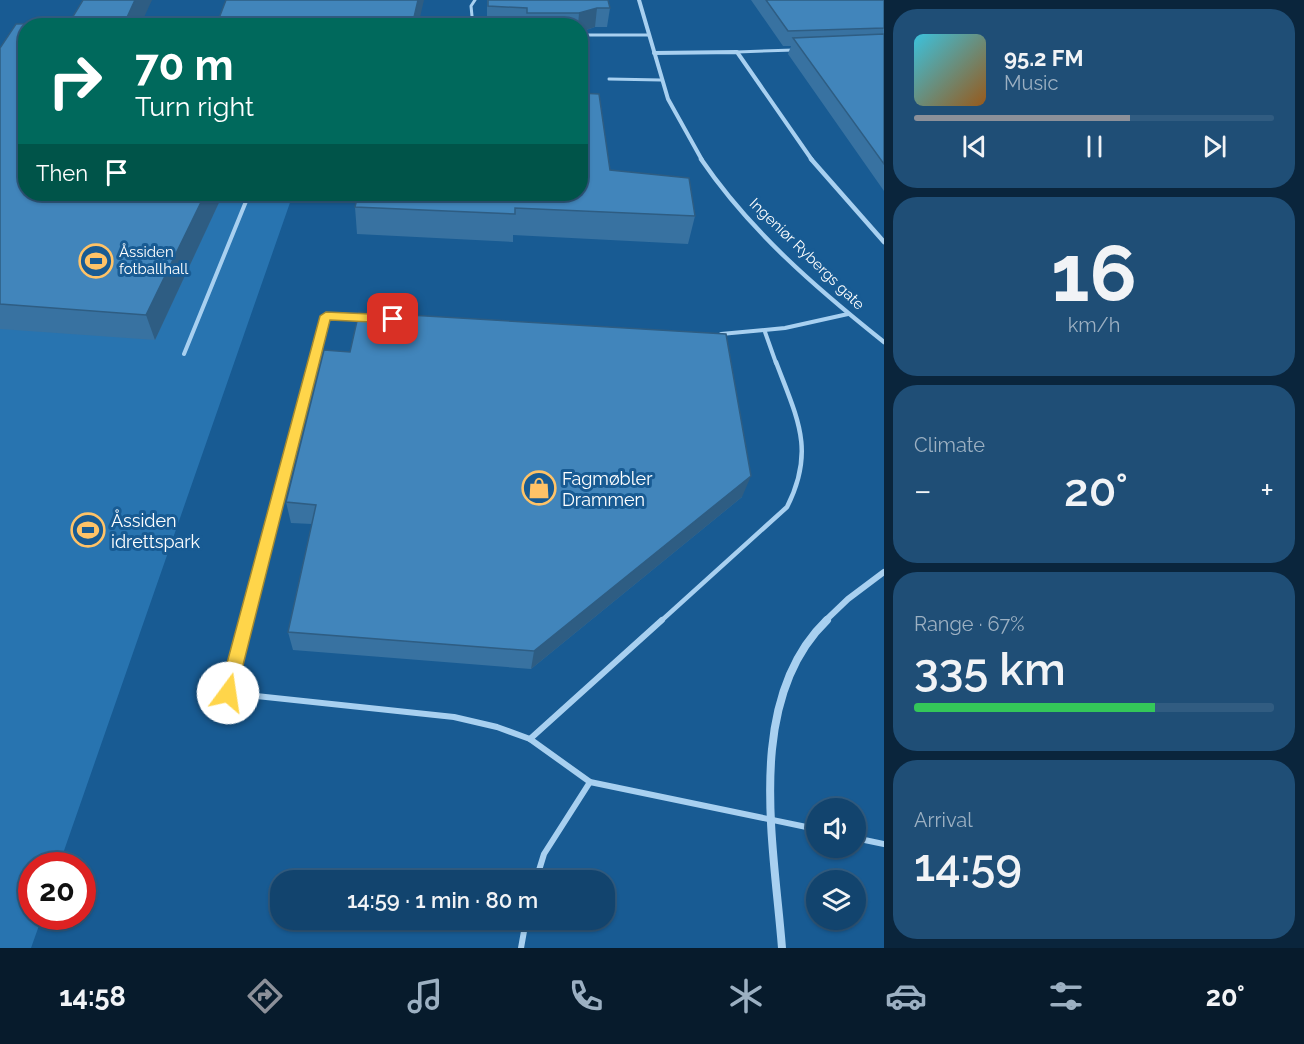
<!DOCTYPE html>
<meta charset="utf-8">
<style>
:root{--surface:#12446e;--page:#1f4e76;--text:#f1f3f6;--muted:#9cb0c2;--line:#315c81;--accent:#8c9099}
body{margin:0;font-family:Raleway,sans-serif;background:var(--page);color:var(--text);height:100vh;display:flex;flex-direction:column;font-size:22px;white-space:nowrap}
*{box-sizing:border-box;margin:0}
p{font-size:20px;color:var(--muted)}
.icon{flex:none;width:33px;height:33px;fill:none;stroke:currentColor;stroke-width:2;stroke-linecap:round;stroke-linejoin:round}
.map{position:relative;flex:1;overflow:hidden}
.sheet{display:flex;flex-direction:column;gap:9px;padding:9px;background:#0a253c;width:420px}
.sheet>*{flex:none}
.guide{position:absolute;left:18px;top:18px;width:570px;height:183px;border-radius:24px;box-shadow:0 2px 4px #0004,0 0 0 2px var(--line);background:#00695c;color:#fff;overflow:hidden}
.controls{position:absolute;left:806px;top:798px;display:grid;gap:12px}
.controls a{display:grid;place-items:center;width:60px;height:60px;border-radius:50%;background:var(--surface);box-shadow:0 2px 4px #0004,0 0 0 2px var(--line);font-size:30px}
.speed{position:absolute;left:18px;top:852px;display:flex;gap:12px;font-size:30px;font-weight:700;text-align:center}
.speed>*{display:grid;place-content:center;width:78px;height:78px;border-radius:50%;background:var(--surface);box-shadow:0 2px 4px #0004,0 0 0 2px var(--line);line-height:1}
.speed .limit{border:9px solid #d22;background:#fff;color:#111}
.pin{position:absolute;display:grid;place-items:center;width:51px;height:51px;color:#fff;margin:-26px;border-radius:12px;box-shadow:0 3px 9px #0006}
.me{position:absolute;width:66px;margin:-33px;rotate:14deg;stroke-linejoin:round;filter:drop-shadow(0 0 4px #0008)}
.turn{display:flex;align-items:center;gap:21px;height:126px;padding:0 18px;font-size:27px}
.turn .icon{width:78px;height:78px;stroke-width:2.5}
.turn b{display:block;font-size:42px;line-height:51px}
.then{display:flex;align-items:center;height:57px;padding:0 18px;background:#0003;gap:12px;font-size:22px}
.big{font-size:45px;font-weight:600;line-height:1.1}
.sheet .widget{flex:1;display:flex;flex-direction:column;justify-content:center;gap:9px;min-width:0;padding:0 21px;border-radius:24px;background:var(--page)}
.sheet .dial{align-items:center;gap:0}
.dial b{font-size:78px;line-height:1}
.song{display:flex;align-items:center;gap:18px}
.cover{width:72px;height:72px;border-radius:9px;background:linear-gradient(135deg,hsl(190 70% 55%),hsl(30 70% 35%))}
.played{height:6px;border-radius:3px;background:linear-gradient(90deg,var(--accent) 60%,var(--line) 60%)}
.keys{display:flex;justify-content:space-around;direction:ltr}
.heat{display:flex;justify-content:space-between;align-items:center;font-size:33px;direction:ltr}
.charge{height:9px;border-radius:4px;background:linear-gradient(90deg,#34c759 67%,var(--line) 0)}
.trip{position:absolute;left:270px;top:870px;width:345px;height:60px;border-radius:24px;background:var(--surface);box-shadow:0 2px 4px #0004,0 0 0 2px var(--line);font-weight:600;line-height:60px;text-align:center}
.tabs{display:flex;height:96px;justify-content:space-around;align-items:center;background:#071b2c;color:var(--muted)}
.tabs .icon{width:42px;height:42px}
.tabs .current{color:var(--accent)}
.tabs b{font-size:27px;color:var(--text)}
main{display:flex;flex:1;min-height:0}
.map>svg:first-child{display:block}
.green{fill:#2874b0}
.lines{fill:none;stroke-linecap:round;stroke-linejoin:round}
.service-far3{stroke:#a8d0f0;stroke-width:3}
.service-far2{stroke:#a8d0f0;stroke-width:4}
.service-far1{stroke:#a8d0f0;stroke-width:4.5}
.service{stroke:#a8d0f0;stroke-width:6}
.minor-far3{stroke:#a8d0f0;stroke-width:4}
.minor-far2{stroke:#a8d0f0;stroke-width:4.5}
.minor-far1{stroke:#a8d0f0;stroke-width:6}
.minor{stroke:#a8d0f0;stroke-width:8}
.wall{fill:#3872a1}
.shaded-wall{fill:#2e5d83}
.building{fill:#4185bb;stroke:#2e5d83;stroke-width:1.5}
.route{fill:#ffd54a;stroke:#a68a30;stroke-width:1.5}
.labels{text-anchor:middle;dominant-baseline:central;stroke-width:6;stroke-linejoin:round;paint-order:stroke}
.far-poi-label{font-size:15px;fill:#fff;stroke:#185b93;text-anchor:start}
.far-street-label{font-size:15px;fill:#fff;stroke:#185b93}
.poi-label{font-size:18px;fill:#fff;stroke:#185b93;text-anchor:start}
</style>
<main>
<div class="map">
<svg width="884" height="948" viewBox="0 0 884 948">
<rect width="100%" height="100%" fill="#185b93"/>
<polygon class="green" points="0,94 26,194 293,194 59,865 32,866 32,916 42,917 31,948 0,948"/>
<g class="lines">
<g class="service-far3">
<polyline points="473,26 471,6 475,0"/>
<polyline points="580,35 649,35"/>
<polyline points="737,52 794,50"/>
<polyline points="609,79 661,80"/>
</g>
<g class="service-far2">
<polyline points="765,332 776,363"/>
<polyline points="721,334 785,328 848,314"/>
<polyline points="184,354 249,194"/>
<polyline points="314,363 326,316 362,317"/>
</g>
<g class="service-far1">
<polyline points="247,621 314,362"/>
<path d="M661,621L787,507C816,450 797,418 776,362"/>
</g>
<g class="service">
<polyline points="247,620 228,693 454,717 497,727 530,739 590,782 816,829"/>
<polyline points="530,739 662,620"/>
<polyline points="855,838 884,844"/>
<polyline points="536,880 544,854 590,782"/>
<polyline points="521,948 526,920"/>
</g>
<g class="minor-far3">
<polyline points="639,0 668,99 702,160"/>
<polyline points="654,53 737,52 812,160"/>
</g>
<g class="minor-far2">
<path d="M701,159C750,231 816,288 884,342"/>
<polyline points="811,159 884,242"/>
</g>
<polyline class="minor-far1" points="825,621 848,599 884,572"/>
<path class="minor" d="M782,948C774,844 744,700 827,620"/>
</g>
<g class="wall">
<polygon points="487,0 610,8 607,27 595,27 580,32 580,26 487,25"/>
<polygon points="751,0 884,0 884,191 788,54 791,46 783,46"/>
<polygon points="69,23 26,194 223,194 155,340 0,329 0,48"/>
<polygon points="610,170 695,216 688,244 513,235 513,242 357,234 355,207"/>
<polygon points="742,497 531,669 293,650 288,632 312,524 291,523 286,502"/>
</g>
<g class="shaded-wall">
<polygon points="135,0 152,0 140,26 123,26"/>
<polygon points="418,0 424,0 418,26 412,26"/>
<polygon points="597,8 595,27 580,32 580,26 578,26 579,13"/>
<polygon points="205,194 223,194 155,340 146,315"/>
<polygon points="751,476 742,497 531,669 534,651"/>
</g>
<g class="building">
<polygon points="83,0 135,0 123,26 26,26 26,194 205,194 146,315 0,304 0,48 16,24 69,23"/>
<polygon points="226,0 418,0 412,26 216,26"/>
<polygon points="488,0 608,0 610,8 597,8 579,13 527,13 527,8 488,6"/>
<polygon points="766,0 884,0 884,28 788,31"/>
<polygon points="884,34 884,164 793,38"/>
<polygon points="580,93 599,94 610,170 689,178 695,216 515,208 515,214 355,207 358,194 580,194"/>
<polygon points="359,312 726,334 751,476 534,651 288,632 316,505 286,502 324,350 350,352"/>
</g>
<polygon class="route" points="326,312 393,315 399,319 393,323 330,320 236,693 234,698 228,701 222,698 219,693 320,316"/>
<defs>
<g id="stadium-ring" transform="scale(1.725)"><circle r="9.5" fill="#185b93" stroke="#ffc367" stroke-width="1.5"/><path d="M0-5a6.5 5 0 1 0 0 10a6.5 5 0 1 0 0-10ZM-3.5-1.8h7v3.6h-7Z" fill="#ffc367"/></g>
<g id="shop-ring" transform="scale(1.725)"><circle r="9.5" fill="#185b93" stroke="#ffc367" stroke-width="1.5"/><path d="M-5-2.5h2.3a2.7 3.5 0 0 1 5.4 0H5L5.5 6h-11ZM-1.5-2.5h3a1.5 2.3 0 0 0-3 0Z" fill="#ffc367"/></g>
</defs>
<g fill-rule="evenodd">
<use href="#stadium-ring" x="96" y="261"/>
<use href="#shop-ring" x="539" y="488"/>
<use href="#stadium-ring" x="88" y="530"/>
</g>
<g class="labels">
<g class="far-poi-label">
<text x="119" y="252">Åssiden<tspan x="119" dy="17">fotballhall</tspan></text>
</g>
<g class="far-street-label">
<text transform="translate(807 254) rotate(44)">Ingeniør Rybergs gate</text>
</g>
<g class="poi-label">
<text x="562" y="478">Fagmøbler<tspan x="562" dy="21">Drammen</tspan></text>
<text x="111" y="520">Åssiden<tspan x="111" dy="21">idrettspark</tspan></text>
</g>
</g>
</svg>
<div class="controls">
<a><svg class="icon" aria-label="sound" viewBox="0 0 24 24"><path d="M4 9h4l5-4v14l-5-4H4zM17 9q2 3 0 6"/></svg></a>
<a><svg class="icon" aria-label="layers" viewBox="0 0 24 24"><path d="M12 4l9 5-9 5-9-5zM3 14l9 5 9-5"/></svg></a>
</div>
<div class="speed"><div class="limit">20</div></div>
<div class="pin" style="left:393px;top:319px;background:#d93025"><svg class="icon" aria-label="arrive" viewBox="0 0 24 24"><path d="M6 21V4h12l-3 4 3 4H6"/></svg></div>
<svg class="me" style="left:228px;top:693px" viewBox="-20 -20 40 40"><circle r="19" fill="#fff"/><path d="M0-13L10 11 0 6-10 11z" fill="#ffd54a"/></svg>
<div class="trip">14:59 · 1 min · 80 m</div>
<div class="guide">
<div class="turn"><svg class="icon" aria-label="right" viewBox="0 0 24 24"><path d="M7 20v-9h11M14 6l5 5-5 5"/></svg><div><b>70 m</b>Turn right</div></div>
<div class="then">Then<svg class="icon" aria-label="arrive" viewBox="0 0 24 24"><path d="M6 21V4h12l-3 4 3 4H6"/></svg></div>
</div>
</div>
<section class="sheet">
<div class="widget">
<div class="song"><i class="cover"></i><div><b>95.2 FM</b><p>Music</p></div></div>
<div class="played"></div>
<div class="keys"><svg class="icon" aria-label="previous" viewBox="0 0 24 24"><path d="M18 5L8 12l10 7zM5 5v14"/></svg><svg class="icon" aria-label="pause" viewBox="0 0 24 24"><path d="M8 5v14M16 5v14"/></svg><svg class="icon" aria-label="next" viewBox="0 0 24 24"><path d="M6 5l10 7-10 7zM19 5v14"/></svg></div>
</div>
<div class="widget dial"><b>16</b><p>km/h</p></div>
<div class="widget"><p>Climate</p>
<div class="heat"><a>−</a><b class="big">20°</b><a>+</a></div>
</div>
<div class="widget"><p>Range · 67%</p><b class="big">335 km</b><div class="charge"></div></div>
<div class="widget"><p>Arrival</p><b class="big">14:59</b></div>
</section>
</main>
<nav class="tabs">
<b>14:58</b>
<svg class="icon current" aria-label="directions" viewBox="0 0 24 24"><path d="M12 3l9 9-9 9-9-9zM9 14v-3h6M13 9l2 2-2 2"/></svg>
<svg class="icon" aria-label="music" viewBox="0 0 24 24"><path d="M9 18V5l10-2v13"/><circle cx="6" cy="18" r="3"/><circle cx="16" cy="16" r="3"/></svg>
<svg class="icon" aria-label="phone" viewBox="0 0 24 24"><path d="M5 4h4l2 5-3 2q2 4 5 5l2-3 5 2v4C11 20 4 13 5 4z"/></svg>
<svg class="icon" aria-label="climate" viewBox="0 0 24 24"><path d="M12 3v18M4 7l16 10M4 17L20 7"/></svg>
<svg class="icon" aria-label="car" viewBox="0 0 24 24"><path d="M5 17H2v-5l4-1 3-4h7l3 4 3 1v5h-3M9 17h6M6 11h13"/><circle cx="7" cy="17" r="2"/><circle cx="17" cy="17" r="2"/></svg>
<svg class="icon" aria-label="filters" viewBox="0 0 24 24"><path d="M4 7h16M4 17h16"/><circle cx="9" cy="7" r="2"/><circle cx="15" cy="17" r="2"/></svg>
<b>20°</b>
</nav>
